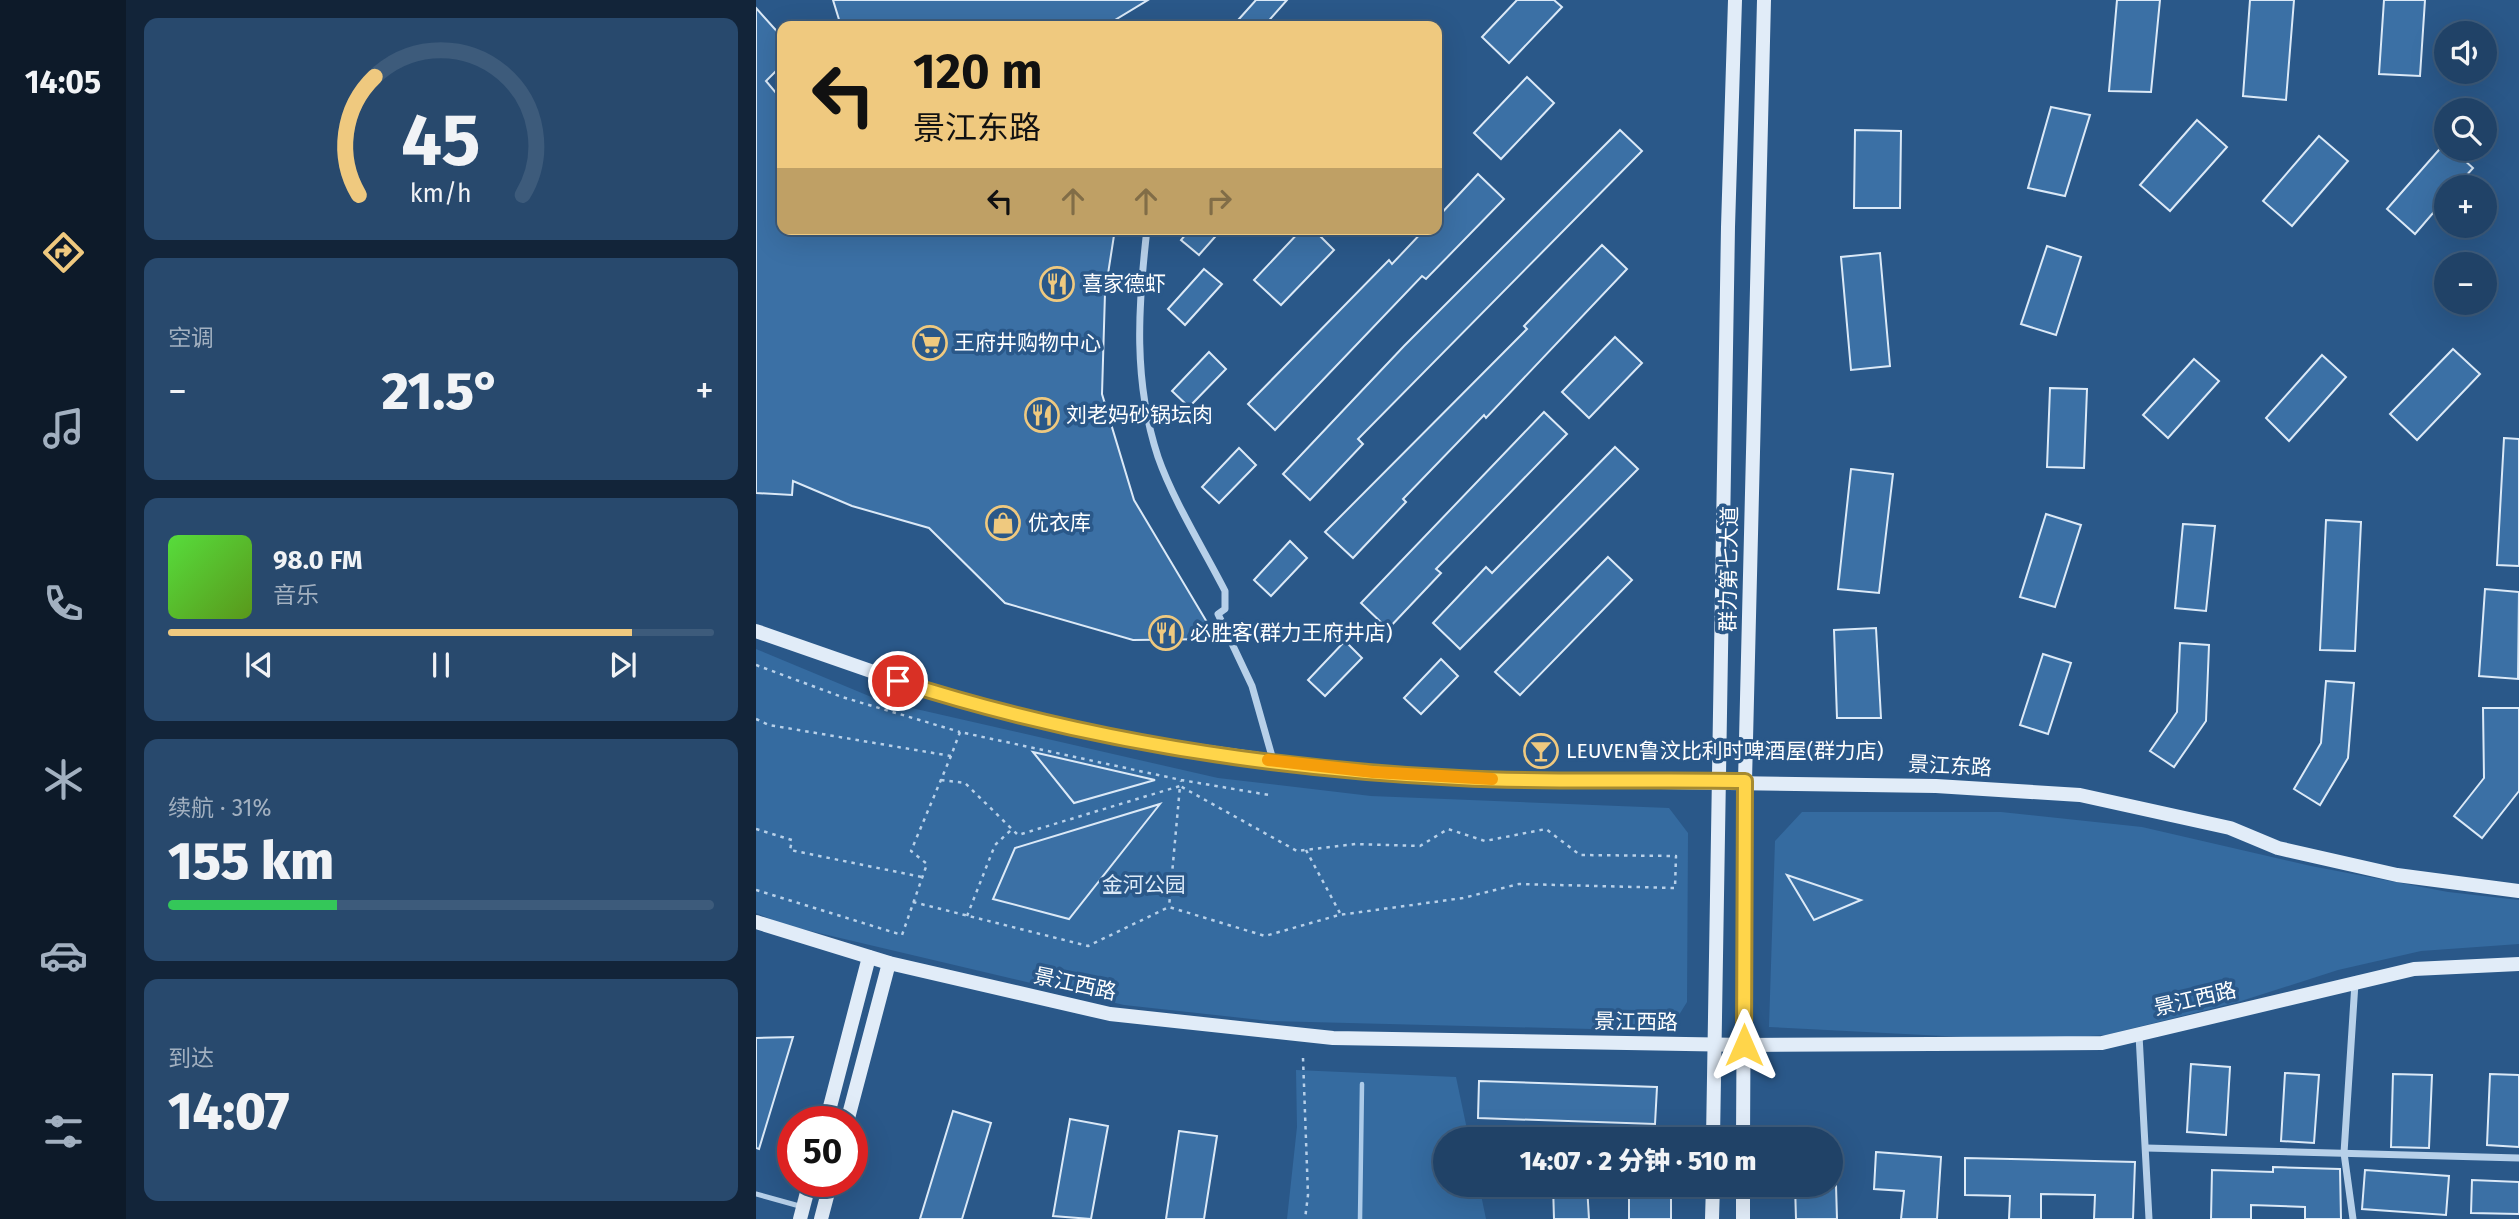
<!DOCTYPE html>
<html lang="zh">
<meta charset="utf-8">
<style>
:root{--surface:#204267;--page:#28496d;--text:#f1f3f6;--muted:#a2b0c0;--line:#3d5b7b;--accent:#efc97f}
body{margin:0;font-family:"Fira Sans","Noto Sans SC",sans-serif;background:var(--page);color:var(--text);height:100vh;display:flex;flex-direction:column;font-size:26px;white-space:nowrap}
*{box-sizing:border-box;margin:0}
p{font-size:23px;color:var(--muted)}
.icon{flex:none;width:38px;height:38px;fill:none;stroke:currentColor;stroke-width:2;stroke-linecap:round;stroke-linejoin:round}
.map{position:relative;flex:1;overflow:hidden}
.details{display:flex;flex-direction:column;gap:18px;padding:18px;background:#122439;width:630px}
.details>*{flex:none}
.hud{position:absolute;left:21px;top:21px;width:665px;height:214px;border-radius:14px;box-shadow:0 7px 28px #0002,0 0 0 2px var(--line);background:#efc97f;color:#111;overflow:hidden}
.controls{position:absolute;left:1678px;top:21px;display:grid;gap:14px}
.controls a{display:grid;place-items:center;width:63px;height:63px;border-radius:50%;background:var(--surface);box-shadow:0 7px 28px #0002,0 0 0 2px var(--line);font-size:35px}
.speed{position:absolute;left:21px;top:1106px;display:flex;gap:14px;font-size:35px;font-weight:700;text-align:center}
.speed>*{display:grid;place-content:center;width:91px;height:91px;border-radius:50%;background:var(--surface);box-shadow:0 7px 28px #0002,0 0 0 2px var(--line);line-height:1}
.speed .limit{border:10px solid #d22;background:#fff;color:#111}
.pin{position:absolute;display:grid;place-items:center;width:60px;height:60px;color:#fff;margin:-30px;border:4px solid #fff;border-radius:50%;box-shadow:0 2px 7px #0007}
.me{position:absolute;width:77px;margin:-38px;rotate:0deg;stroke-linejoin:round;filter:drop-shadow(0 0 5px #0008)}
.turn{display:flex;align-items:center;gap:24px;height:147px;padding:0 21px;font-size:32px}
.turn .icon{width:91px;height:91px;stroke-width:2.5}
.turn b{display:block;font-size:49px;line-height:60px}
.lanes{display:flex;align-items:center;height:66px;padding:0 21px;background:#0003;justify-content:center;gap:35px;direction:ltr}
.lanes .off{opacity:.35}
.big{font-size:52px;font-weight:800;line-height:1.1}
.details .widget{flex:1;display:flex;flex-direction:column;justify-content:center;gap:10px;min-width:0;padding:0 24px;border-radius:14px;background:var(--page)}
.details .dial{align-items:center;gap:0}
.dial svg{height:182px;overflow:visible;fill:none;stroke:var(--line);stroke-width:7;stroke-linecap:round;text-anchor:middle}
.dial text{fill:var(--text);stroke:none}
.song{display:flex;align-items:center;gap:21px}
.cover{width:84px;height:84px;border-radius:10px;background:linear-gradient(135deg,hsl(110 70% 55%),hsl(90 70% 35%))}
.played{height:7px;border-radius:4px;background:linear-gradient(90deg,var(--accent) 85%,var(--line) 85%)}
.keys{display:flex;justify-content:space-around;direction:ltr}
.heat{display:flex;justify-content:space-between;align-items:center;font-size:38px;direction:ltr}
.charge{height:10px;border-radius:5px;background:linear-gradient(90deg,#34c759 31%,var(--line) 0)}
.trip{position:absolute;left:677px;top:1127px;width:410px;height:70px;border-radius:35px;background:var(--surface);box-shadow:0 7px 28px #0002,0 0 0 2px var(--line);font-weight:800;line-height:70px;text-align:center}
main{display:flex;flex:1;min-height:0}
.tabs{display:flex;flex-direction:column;width:126px;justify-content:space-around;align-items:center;background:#0d1a29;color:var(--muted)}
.tabs .icon{width:49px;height:49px}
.tabs .on{color:var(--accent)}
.tabs b{font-size:32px;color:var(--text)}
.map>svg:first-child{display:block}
.green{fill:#356ba0}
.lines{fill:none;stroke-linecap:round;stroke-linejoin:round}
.stream{stroke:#accbe9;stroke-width:4.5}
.building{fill:#3b70a5;stroke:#dbe9f7;stroke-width:2}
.path{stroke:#b7d0e9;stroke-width:2.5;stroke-dasharray:3.5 5;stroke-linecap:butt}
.lane{stroke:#b7d0e9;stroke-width:5}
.street{stroke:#b7d0e9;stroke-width:7}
.secondary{stroke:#e1ecf8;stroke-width:14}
.route-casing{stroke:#a68a30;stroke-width:18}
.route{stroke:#ffd54a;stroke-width:12}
.slow{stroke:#f59e0b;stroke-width:12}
.labels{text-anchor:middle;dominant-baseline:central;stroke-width:7;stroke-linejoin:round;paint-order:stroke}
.poi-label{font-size:21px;fill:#fff;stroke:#2a5889;text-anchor:start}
.street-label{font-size:21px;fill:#fff;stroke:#2a5889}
.park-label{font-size:21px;fill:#dbe9f7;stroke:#2a5889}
</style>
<main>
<nav class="tabs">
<b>14:05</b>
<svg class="icon on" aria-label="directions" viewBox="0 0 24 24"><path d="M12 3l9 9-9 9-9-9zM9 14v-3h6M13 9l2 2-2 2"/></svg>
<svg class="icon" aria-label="music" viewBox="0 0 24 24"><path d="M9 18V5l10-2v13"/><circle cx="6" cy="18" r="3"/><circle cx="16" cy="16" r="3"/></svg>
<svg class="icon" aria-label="phone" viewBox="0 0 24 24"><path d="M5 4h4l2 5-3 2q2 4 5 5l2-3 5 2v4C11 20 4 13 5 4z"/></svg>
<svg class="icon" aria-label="climate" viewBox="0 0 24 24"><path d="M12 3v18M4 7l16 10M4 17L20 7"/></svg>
<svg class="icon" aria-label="car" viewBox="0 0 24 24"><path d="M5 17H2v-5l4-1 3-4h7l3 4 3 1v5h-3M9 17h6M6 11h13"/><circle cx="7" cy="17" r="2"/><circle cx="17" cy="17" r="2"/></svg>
<svg class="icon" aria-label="filters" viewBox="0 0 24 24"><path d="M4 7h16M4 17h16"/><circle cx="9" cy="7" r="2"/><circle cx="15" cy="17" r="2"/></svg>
</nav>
<section class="details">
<div class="widget dial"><svg viewBox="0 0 100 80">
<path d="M14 69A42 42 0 1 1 86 69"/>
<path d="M14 69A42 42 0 0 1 21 17" stroke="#efc97f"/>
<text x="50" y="56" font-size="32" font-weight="700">45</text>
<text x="50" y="72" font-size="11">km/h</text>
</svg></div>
<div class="widget"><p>空调</p>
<div class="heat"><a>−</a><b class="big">21.5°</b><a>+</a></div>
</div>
<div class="widget">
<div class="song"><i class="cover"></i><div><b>98.0 FM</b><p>音乐</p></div></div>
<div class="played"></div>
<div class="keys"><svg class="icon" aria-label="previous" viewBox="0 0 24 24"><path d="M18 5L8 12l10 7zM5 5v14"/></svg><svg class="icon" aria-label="pause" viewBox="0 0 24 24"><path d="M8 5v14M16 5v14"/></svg><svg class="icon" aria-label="next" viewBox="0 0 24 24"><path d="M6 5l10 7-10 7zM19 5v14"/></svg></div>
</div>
<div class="widget"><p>续航 · 31%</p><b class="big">155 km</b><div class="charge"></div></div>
<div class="widget"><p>到达</p><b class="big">14:07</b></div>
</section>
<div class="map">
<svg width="1763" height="1219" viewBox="0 0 1763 1219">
<rect width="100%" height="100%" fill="#2a5889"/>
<g class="green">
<polygon points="0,649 125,701 462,778 615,796 913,808 932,833 931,1002 913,1031 514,1021 368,1005 29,925 0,913"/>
<polygon points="1046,812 1245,812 1386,827 1555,866 1692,892 1763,900 1763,944 1665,951 1582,970 1482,1002 1350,1035 1266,1040 1013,1027 1019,841"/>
<polygon points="540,1070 700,1077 713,1139 690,1139 690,1185 723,1185 730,1219 531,1219 541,1127"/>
</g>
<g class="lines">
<polyline class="stream" points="604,1219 606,1084"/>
</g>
<g class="building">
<polygon points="77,0 392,0 349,26 85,26"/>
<polygon points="500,0 531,0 508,26 491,26 483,19"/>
<polygon points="761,0 798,0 806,7 753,63 726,37"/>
<polygon points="1361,0 1404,0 1395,92 1353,91"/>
<polygon points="1494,0 1538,0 1530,100 1487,96"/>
<polygon points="1628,0 1669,0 1664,76 1623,74"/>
<polygon points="0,8 26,37 26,65 10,81 26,100 26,229 359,229 349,293 346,394 378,500 461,639 377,640 249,603 173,528 96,506 37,481 36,495 0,493"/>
<polygon points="771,77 798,103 745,159 718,133"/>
<polygon points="1295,107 1334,115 1309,196 1272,188"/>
<polygon points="1441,120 1471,147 1414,211 1384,185"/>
<polygon points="864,130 886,151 602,439 607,444 554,500 527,474 648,346"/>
<polygon points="1099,130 1145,131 1144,208 1098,208"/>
<polygon points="1563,136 1592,161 1536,226 1507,201"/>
<polygon points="1689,143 1690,149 1696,149 1717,168 1700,187 1690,187 1690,198 1659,234 1631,209"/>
<polygon points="722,174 748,199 670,279 666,276 519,430 492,404 633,260 636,264 669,229 681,229 681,218"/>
<polygon points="434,229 466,229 443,255 425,240"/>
<polygon points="546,229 557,229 578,250 525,305 498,280"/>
<polygon points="846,245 871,269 730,418 728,415 647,499 650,502 597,558 569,532 771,329 768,326"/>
<polygon points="1291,246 1325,257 1300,335 1265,324"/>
<polygon points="1124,253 1134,366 1095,370 1085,257"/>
<polygon points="448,269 466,284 429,325 412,309"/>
<polygon points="859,337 886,363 833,418 806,392"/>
<polygon points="1697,349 1724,374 1661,440 1634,414"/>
<polygon points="453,352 470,369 433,407 416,391"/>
<polygon points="1566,355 1590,377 1533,441 1510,418"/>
<polygon points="1438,359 1463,381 1412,438 1387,415"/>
<polygon points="1294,388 1331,389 1328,468 1291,467"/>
<polygon points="788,412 811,434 680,569 685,573 632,629 605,603"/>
<polygon points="1748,438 1763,439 1763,566 1741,565"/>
<polygon points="859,447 882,469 704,649 677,623 730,567 736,573"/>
<polygon points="483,448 500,465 463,503 446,487"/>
<polygon points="1095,469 1137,474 1123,593 1082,589"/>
<polygon points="1290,514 1325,525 1299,607 1264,597"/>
<polygon points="1570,520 1605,522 1599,651 1564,650"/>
<polygon points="1427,524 1459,526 1450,611 1419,608"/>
<polygon points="534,541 551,558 515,596 498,580"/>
<polygon points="852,557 876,580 764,695 739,672"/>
<polygon points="1729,589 1763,592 1762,679 1723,676"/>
<polygon points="1120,628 1125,718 1081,718 1078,630"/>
<polygon points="589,641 606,658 569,696 552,680"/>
<polygon points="1424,643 1453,645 1450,721 1418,767 1394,751 1421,712"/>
<polygon points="1287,654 1315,663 1292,734 1264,725"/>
<polygon points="685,659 702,676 665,714 648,698"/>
<polygon points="1570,681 1598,683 1592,758 1564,805 1538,789 1565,743"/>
<polygon points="1727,708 1763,708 1763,791 1726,838 1698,816 1728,778"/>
<polygon points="277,752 399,780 318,803"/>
<polygon points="404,804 313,919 237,899 259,848"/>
<polygon points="1031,875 1105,900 1058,920"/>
<polygon points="37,1037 3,1149 0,1148 0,1038"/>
<polygon points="1435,1064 1474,1067 1470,1135 1431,1132"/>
<polygon points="1529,1073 1563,1075 1558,1143 1525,1141"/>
<polygon points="1637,1074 1676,1075 1673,1148 1635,1147"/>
<polygon points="1734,1074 1763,1075 1763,1147 1731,1145"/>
<polygon points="723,1081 901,1087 899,1124 722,1118"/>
<polygon points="197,1111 235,1123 206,1219 164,1219"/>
<polygon points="314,1119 352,1126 335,1219 297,1216"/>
<polygon points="423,1131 461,1136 448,1219 410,1219"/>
<polygon points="1120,1152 1185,1157 1181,1219 1145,1219 1148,1191 1118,1189"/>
<polygon points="1209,1158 1379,1162 1377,1219 1338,1219 1339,1195 1285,1194 1285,1219 1253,1219 1254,1196 1209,1195"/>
<polygon points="1517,1167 1584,1169 1585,1219 1549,1219 1549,1207 1495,1205 1495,1219 1455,1219 1456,1170 1517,1172"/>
<polygon points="1609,1170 1693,1176 1690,1215 1606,1209"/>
<polygon points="1716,1180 1763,1182 1763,1214 1715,1213"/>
<polygon points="797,1185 831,1185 833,1219 798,1219"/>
<rect x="873" y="1185" width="42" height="34"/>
<polygon points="1039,1185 1080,1185 1081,1219 1040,1219"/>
</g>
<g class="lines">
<g class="path">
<polyline points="0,665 86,697 204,732"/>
<polyline points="0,719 13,725 195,756 204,732 425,780 513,795"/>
<polyline points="185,780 209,783 262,835 424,786 425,781"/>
<polyline points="0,829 36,840 34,850 166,877"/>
<polyline points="550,850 585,915"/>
<polyline points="0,890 146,935 171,864 155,851 195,756"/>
<polyline points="157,902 332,946 413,907 509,936 583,915 707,898 763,884 919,888 920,856 824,855 790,829 729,841 692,829 664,846 600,844 541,851 424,786 413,907"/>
<polyline points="211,916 239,845 255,830"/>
<polyline points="547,1058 552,1195 549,1219"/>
</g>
<polyline class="lane" points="0,1194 47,1207"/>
<g class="street">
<path d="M391,229C382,307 377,381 402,457C417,500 448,550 469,591V609L462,614L496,686L517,760"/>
<polyline points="1383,1035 1393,1219"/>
<polyline points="1390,1148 1763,1158"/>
<polyline points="1597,1219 1588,1153 1599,983"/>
</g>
<g class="secondary">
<polyline points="0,631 178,693 336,733 438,750 569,768 705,779 1180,786 1324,795 1474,828 1522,848 1641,875 1763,891"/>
<polyline points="0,922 133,963 354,1014 577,1038 988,1045 1346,1043 1658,969 1763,964"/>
<polyline points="70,1122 113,957"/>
<polyline points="91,1122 133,963"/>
<polyline points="957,1139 972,227 979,0"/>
<polyline points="987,1139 989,781 1008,0"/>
<polyline points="44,1219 54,1181"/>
<polyline points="65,1219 75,1181"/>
<polyline points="956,1219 957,1185"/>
<polyline points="987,1219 987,1185"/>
</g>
</g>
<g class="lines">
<g class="route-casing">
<path id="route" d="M142,681C322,739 514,769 703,778C798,783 894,779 989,781L988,1045"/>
</g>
<use href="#route" class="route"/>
<polyline class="slow" points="512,760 617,772 736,779"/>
</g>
<defs>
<g id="restaurant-ring" transform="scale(1.75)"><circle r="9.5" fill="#2a5889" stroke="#efc97f" stroke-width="1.5"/><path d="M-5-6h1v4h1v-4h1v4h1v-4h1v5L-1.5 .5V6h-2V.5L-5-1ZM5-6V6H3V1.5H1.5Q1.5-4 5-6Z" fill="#efc97f"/></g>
<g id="supermarket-ring" transform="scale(1.75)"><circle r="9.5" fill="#2a5889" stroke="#efc97f" stroke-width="1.5"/><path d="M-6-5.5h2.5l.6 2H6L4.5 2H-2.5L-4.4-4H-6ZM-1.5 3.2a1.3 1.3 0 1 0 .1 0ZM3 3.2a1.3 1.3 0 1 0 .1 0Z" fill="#efc97f"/></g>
<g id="shop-ring" transform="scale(1.75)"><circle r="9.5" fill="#2a5889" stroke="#efc97f" stroke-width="1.5"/><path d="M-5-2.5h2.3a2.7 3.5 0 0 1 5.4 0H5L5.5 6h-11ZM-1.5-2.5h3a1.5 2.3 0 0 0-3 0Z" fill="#efc97f"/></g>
<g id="bar-ring" transform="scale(1.75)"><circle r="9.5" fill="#2a5889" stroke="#efc97f" stroke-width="1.5"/><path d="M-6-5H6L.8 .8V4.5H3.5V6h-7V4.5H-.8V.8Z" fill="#efc97f"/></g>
</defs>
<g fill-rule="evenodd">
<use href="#restaurant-ring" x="301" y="284"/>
<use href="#supermarket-ring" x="174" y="343"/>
<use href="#restaurant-ring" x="286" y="415"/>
<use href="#shop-ring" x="247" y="523"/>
<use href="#restaurant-ring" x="410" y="633"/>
<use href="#bar-ring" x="785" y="751"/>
</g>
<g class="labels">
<g class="poi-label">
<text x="326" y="284">喜家德虾</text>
<text x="198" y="343">王府井购物中心</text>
<text x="310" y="415">刘老妈砂锅坛肉</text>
<text x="272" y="523">优衣库</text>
<text x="434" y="633">必胜客(群力王府井店)</text>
<text x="810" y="751">LEUVEN鲁汶比利时啤酒屋(群力店)</text>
</g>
<g class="street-label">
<text transform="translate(973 569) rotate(-89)">群力第七大道</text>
<text transform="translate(1194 766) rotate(3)">景江东路</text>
<text transform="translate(319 984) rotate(12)">景江西路</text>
<text transform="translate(1439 999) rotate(-13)">景江西路</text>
<text transform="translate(880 1022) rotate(1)">景江西路</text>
</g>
<g class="park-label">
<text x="388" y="885">金河公园</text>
</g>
</g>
</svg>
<div class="controls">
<a><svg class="icon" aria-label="sound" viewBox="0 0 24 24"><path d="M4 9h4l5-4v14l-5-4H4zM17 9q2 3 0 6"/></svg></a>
<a><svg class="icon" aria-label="search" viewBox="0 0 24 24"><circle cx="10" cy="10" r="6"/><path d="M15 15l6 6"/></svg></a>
<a>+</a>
<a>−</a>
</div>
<div class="speed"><div class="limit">50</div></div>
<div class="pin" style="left:142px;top:681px;background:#d93025"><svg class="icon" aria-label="arrive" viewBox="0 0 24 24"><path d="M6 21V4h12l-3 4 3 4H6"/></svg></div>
<svg class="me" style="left:988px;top:1045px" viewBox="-20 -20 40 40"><path d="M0-17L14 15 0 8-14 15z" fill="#ffd54a" stroke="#fff" stroke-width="4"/></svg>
<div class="trip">14:07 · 2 分钟 · 510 m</div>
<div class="hud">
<div class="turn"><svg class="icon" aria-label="left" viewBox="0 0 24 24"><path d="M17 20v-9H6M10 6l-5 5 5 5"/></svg><div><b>120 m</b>景江东路</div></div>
<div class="lanes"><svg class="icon" aria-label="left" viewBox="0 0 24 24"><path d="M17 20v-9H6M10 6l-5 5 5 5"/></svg><svg class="icon off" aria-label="ahead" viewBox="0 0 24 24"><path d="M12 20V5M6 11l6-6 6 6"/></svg><svg class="icon off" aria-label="ahead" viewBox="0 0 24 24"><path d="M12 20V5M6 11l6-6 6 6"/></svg><svg class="icon off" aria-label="right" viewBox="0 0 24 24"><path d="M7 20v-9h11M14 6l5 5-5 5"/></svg></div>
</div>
</div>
</main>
